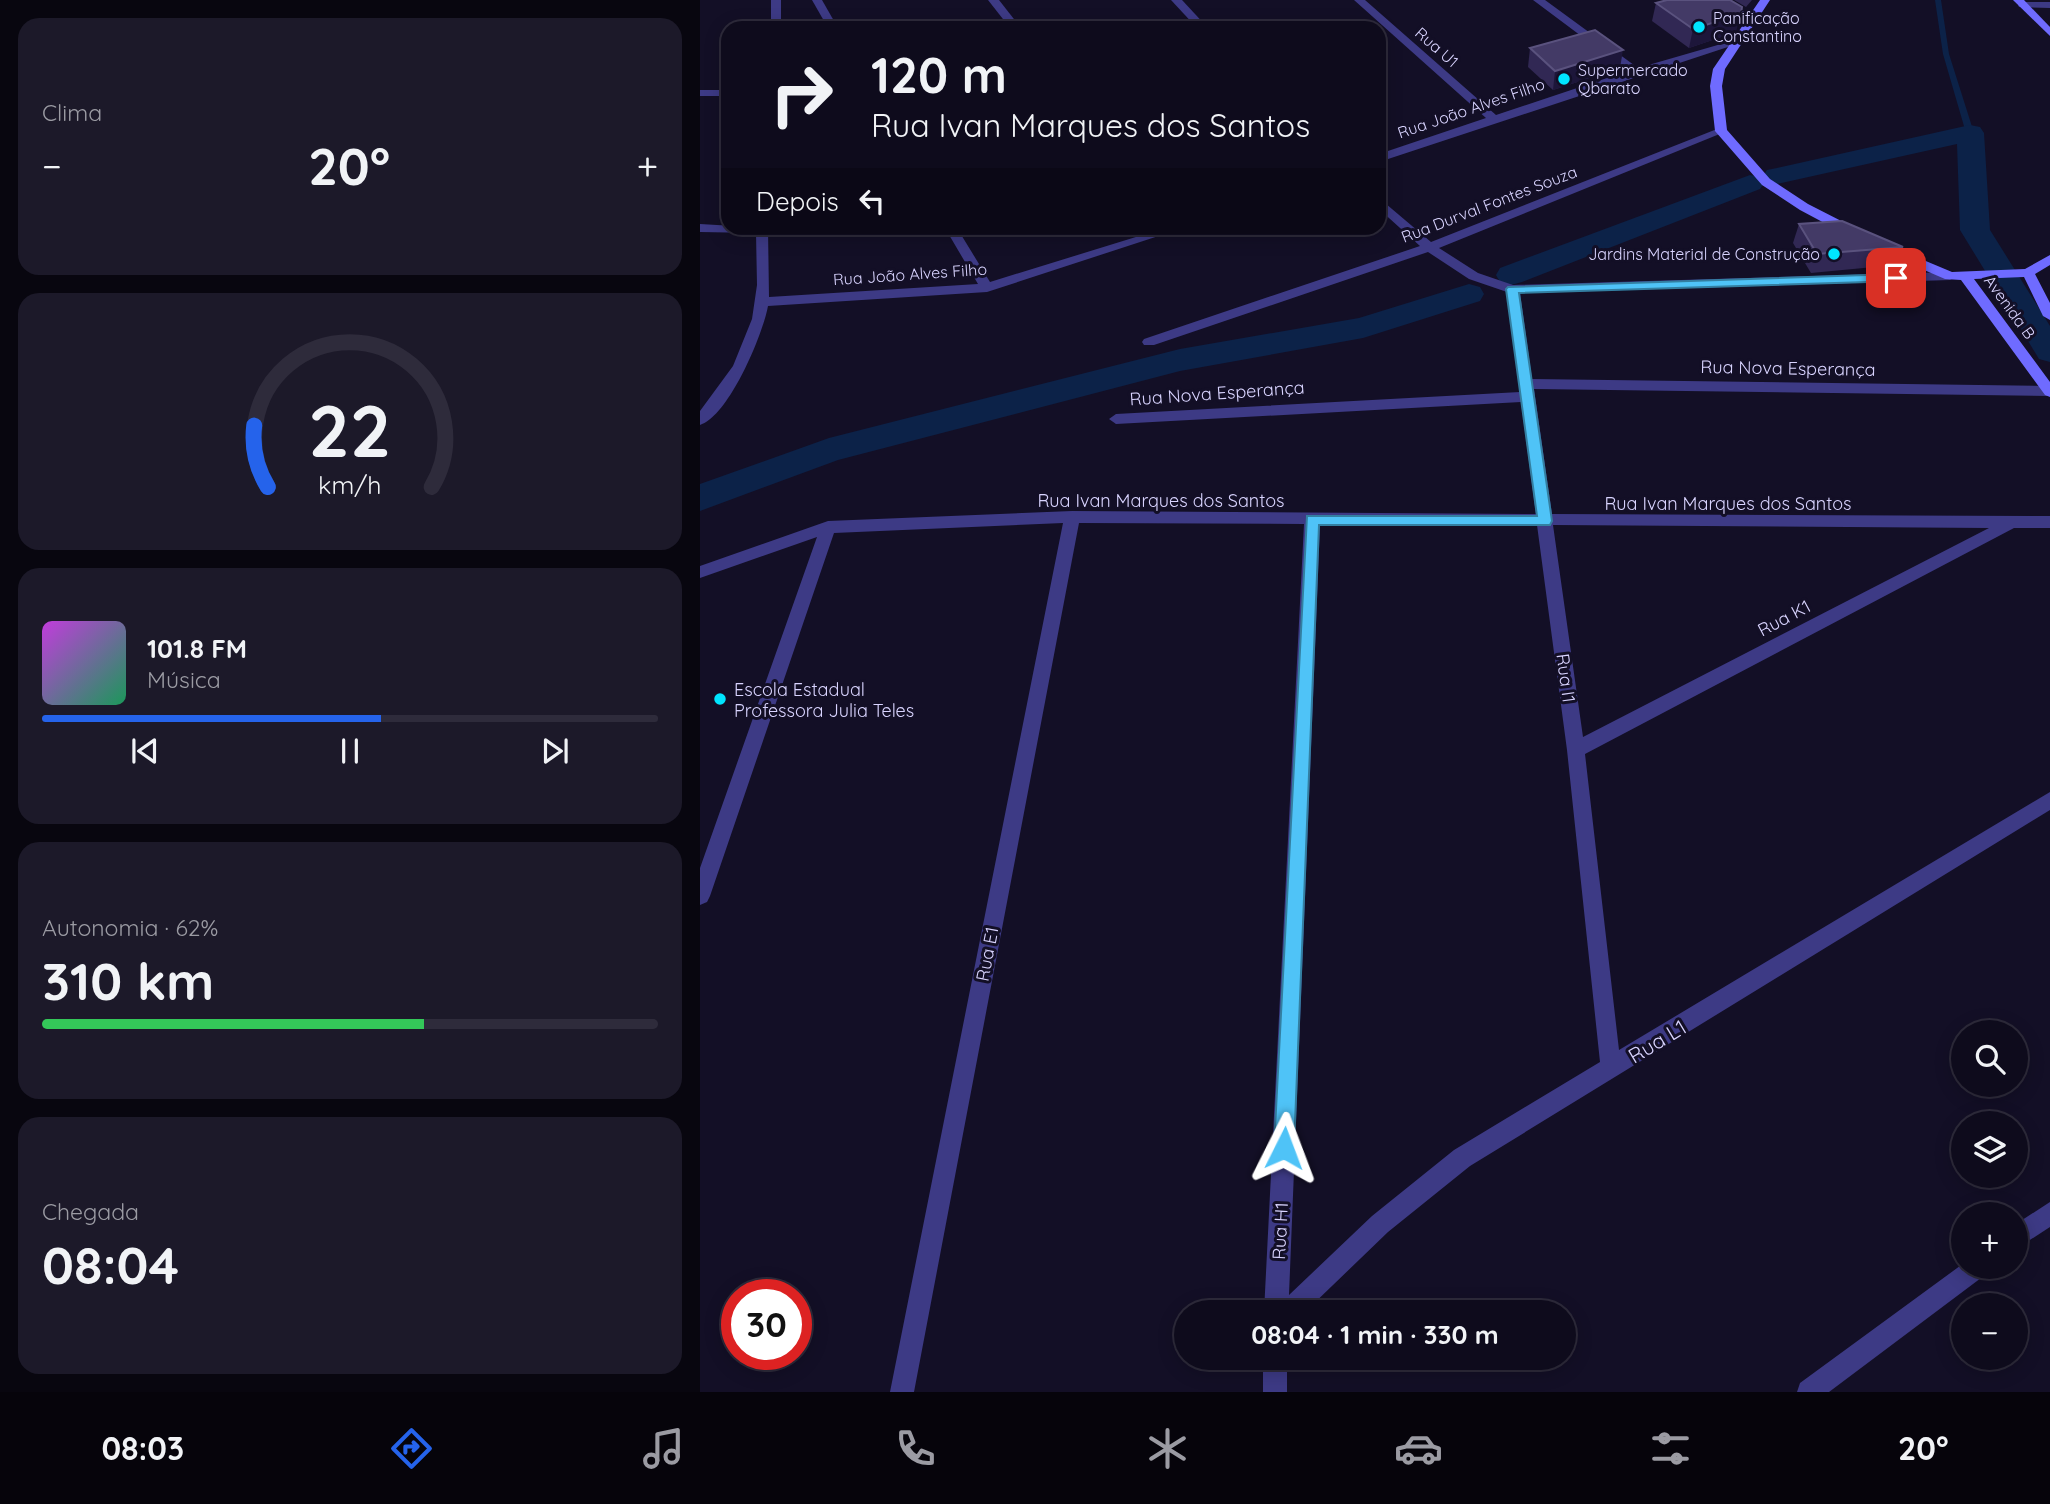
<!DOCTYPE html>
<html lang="pt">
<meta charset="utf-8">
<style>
:root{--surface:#0e0b1c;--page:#1c1929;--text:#f1f3f6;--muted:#9b9ba3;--line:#2e2b3b;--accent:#2563eb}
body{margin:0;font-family:Quicksand,sans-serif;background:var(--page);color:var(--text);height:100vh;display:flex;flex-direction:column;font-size:26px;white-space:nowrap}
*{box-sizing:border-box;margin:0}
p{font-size:23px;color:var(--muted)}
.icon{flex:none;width:38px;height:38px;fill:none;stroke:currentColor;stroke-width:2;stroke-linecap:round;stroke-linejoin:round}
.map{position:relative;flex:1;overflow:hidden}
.panel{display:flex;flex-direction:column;gap:18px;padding:18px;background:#08060f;width:700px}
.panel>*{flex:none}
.banner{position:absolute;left:21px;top:21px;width:665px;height:214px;border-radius:21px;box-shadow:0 4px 18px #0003,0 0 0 2px var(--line);background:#0e0b1c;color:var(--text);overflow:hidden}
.fabs{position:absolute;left:1251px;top:1020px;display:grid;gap:14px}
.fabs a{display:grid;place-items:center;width:77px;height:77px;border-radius:50%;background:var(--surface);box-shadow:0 4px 18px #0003,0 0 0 2px var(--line);font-size:35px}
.speed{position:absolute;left:21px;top:1279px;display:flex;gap:14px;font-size:35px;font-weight:700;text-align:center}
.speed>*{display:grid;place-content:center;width:91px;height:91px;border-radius:50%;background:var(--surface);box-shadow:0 4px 18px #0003,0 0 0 2px var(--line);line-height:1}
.speed .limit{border:10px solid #d22;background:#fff;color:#111}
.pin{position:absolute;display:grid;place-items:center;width:60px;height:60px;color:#fff;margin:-30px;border-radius:14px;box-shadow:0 4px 10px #0006}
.me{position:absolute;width:77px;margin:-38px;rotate:3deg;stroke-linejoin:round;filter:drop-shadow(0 0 5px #0008)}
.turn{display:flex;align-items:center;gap:24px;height:147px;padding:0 35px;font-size:32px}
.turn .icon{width:91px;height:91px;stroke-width:2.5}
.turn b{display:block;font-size:49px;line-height:60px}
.then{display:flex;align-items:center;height:66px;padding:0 35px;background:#0003;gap:14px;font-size:26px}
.big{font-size:52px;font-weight:800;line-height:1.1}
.panel .tile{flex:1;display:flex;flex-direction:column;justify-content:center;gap:10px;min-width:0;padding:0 24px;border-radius:21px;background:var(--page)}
.panel .dial{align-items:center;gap:0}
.dial svg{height:182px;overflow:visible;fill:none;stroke:var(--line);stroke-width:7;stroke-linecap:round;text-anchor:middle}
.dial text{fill:var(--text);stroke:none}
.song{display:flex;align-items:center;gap:21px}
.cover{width:84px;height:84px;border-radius:10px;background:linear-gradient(135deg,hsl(290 70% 55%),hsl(150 70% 35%))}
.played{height:7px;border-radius:4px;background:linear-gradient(90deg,var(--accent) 55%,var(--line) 55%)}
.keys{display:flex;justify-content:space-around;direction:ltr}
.heat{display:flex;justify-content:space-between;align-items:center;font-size:38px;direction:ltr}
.charge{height:10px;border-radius:5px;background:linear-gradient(90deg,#34c759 62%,var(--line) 0)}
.trip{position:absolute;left:474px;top:1300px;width:402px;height:70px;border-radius:35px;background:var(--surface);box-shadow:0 4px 18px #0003,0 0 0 2px var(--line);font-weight:800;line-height:70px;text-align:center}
.tabs{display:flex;height:112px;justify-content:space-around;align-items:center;background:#06040b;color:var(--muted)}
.tabs .icon{width:49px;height:49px}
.tabs .active{color:var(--accent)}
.tabs b{font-size:32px;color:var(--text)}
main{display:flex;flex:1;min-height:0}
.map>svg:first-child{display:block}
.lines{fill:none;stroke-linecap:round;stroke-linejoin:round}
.stream{fill:#0c2248;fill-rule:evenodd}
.canal{fill:#0c2248;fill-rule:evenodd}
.street{fill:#3d3a85;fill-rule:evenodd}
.secondary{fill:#6f6bff;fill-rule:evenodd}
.wall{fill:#312854}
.shaded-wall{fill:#1d163a}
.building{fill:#433a66;stroke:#5a527e;stroke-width:2}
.route{fill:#4fc3f7;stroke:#337fa1;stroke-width:2}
.poi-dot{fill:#00e5ff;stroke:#130f26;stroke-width:2.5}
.labels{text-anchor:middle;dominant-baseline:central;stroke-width:6;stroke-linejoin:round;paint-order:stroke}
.far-poi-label{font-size:16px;fill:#d9d4ff;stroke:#130f26;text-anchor:start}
.far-street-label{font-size:16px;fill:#d9d4ff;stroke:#130f26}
.street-label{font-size:18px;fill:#d9d4ff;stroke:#130f26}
.poi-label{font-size:18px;fill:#d9d4ff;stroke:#130f26;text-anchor:start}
.near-street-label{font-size:21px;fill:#d9d4ff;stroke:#130f26}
</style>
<main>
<section class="panel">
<div class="tile"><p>Clima</p>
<div class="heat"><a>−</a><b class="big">20°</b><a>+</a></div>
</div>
<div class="tile dial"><svg viewBox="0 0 100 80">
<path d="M14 69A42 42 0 1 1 86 69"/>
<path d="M14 69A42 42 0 0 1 8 42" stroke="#2563eb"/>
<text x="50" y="56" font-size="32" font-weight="700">22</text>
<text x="50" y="72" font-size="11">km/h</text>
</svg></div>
<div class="tile">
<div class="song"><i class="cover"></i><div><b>101.8 FM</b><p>Música</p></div></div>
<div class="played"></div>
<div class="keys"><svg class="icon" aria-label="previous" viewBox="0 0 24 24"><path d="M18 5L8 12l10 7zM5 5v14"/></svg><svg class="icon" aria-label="pause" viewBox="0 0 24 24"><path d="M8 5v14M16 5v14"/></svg><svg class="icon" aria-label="next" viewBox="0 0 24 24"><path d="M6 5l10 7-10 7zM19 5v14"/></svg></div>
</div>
<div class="tile"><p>Autonomia · 62%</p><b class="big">310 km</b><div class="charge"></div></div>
<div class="tile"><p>Chegada</p><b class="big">08:04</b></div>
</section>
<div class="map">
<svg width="1350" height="1392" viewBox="0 0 1350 1392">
<rect width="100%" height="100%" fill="#130f26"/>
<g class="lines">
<polygon class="stream" points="1235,0 1241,0 1249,54 1274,133 1273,135 1266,133 1243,54"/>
<g class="canal">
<polygon points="1270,125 1280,127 1284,133 1290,230 1350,326 1350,362 1339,359 1260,230 1257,144 1077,184 1067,182 1063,176 1067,170 1077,168"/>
<polygon points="1050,175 1060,177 1064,183 1060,189 822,282 811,285 800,282 796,275 800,268"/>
<polygon points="769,284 780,287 784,294 780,301 663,338 480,371 138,460 0,511 0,484 129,438 480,349 659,318"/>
</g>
<g class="street">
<rect x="71" y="0" width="10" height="28"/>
<polygon points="112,0 122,0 138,28 128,28"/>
<polygon points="288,0 299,0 321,28 310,28"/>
<polygon points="471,0 482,0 508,28 497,28"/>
<polygon points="654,0 665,0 796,115 928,71 833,0 845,0 938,68 1035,40 1040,43 679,162 679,154 786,118"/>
<polygon points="1015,0 1027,0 1056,20 1047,22"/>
<polygon points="1323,2 1350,2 1350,8 1319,7 1318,5"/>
<rect x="0" y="90" width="28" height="6"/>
<path d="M1017,129L1027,131L739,248L778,273L813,285L1250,272L1257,276L1250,280L820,293L832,379L1349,386L1350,396L834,389L852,514L1350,516V528H1314L885,754L919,1050L1350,792V810L770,1166L688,1232L605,1312H564L604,524L379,523L214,1392H190L363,523L134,533L10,896L7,902L0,905V868L117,537L0,578V566L128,521L372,511L836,514L821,402L416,424L409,419L416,414L820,392L807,292L769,279L728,252L454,345H444L442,342L444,339L720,246L679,209V198L731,242ZM620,524L837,525L867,750L900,1062L754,1150L672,1216L589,1295ZM853,525L1289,528L883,737Z"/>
<path d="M0,224L68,228L69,297L278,284L245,228H257L290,282L465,228H483L287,292L68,306C63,334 29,416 0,425V411L33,366L52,319L57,285L56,233L0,232Z"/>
<polygon points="1350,1202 1350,1227 1316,1249 1316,1224"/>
<polygon points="1264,1263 1264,1267 1289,1267 1285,1275 1129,1392 1097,1392 1100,1383"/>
<rect x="563" y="1358" width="24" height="34"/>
</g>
<g class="secondary">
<polygon points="1060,0 1070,0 1025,69 1022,86 1027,130 1070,179 1108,204 1155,228 1155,234 1145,234 1100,210 1062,185 1015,131 1010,86 1013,69"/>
<polygon points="1313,0 1324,0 1350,27 1350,36"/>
<polygon points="1178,241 1252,272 1325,269 1350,255 1350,265 1335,274 1350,303 1350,320 1343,316 1324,277 1274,279 1350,382 1350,397 1345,395 1261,280 1245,279 1173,248 1172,245"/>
</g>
</g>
<g class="wall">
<polygon points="1034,0 1052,0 1046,7"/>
<polygon points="956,3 1036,32 989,48 952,21"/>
<polygon points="830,48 920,68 853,90 828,67"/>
<polygon points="1099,224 1203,247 1195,265 1111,273 1093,243"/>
</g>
<g class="shaded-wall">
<polygon points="1041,14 1036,32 989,48 993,29"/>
<polygon points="923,50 920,68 853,90 855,71"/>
</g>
<g class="building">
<polygon points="967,0 1030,0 1042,7 1041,14 993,29 956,3"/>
<polygon points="895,30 923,50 855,71 830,48"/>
<polygon points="1142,221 1203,247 1117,254 1099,224"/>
</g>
<polygon class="route" points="1196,274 1200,275 1200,281 819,293 852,521 850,525 619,525 594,1148 591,1155 584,1158 577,1155 574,1148 607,516 837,516 806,289 808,287"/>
<g class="poi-dot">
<circle cx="999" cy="27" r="7"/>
<circle cx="864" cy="79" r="7"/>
<circle cx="1134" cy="254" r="7"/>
<circle cx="20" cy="699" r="7"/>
</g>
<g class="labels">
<g class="far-poi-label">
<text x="1013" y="18">Panificação<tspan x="1013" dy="18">Constantino</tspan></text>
<text x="878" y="70">Supermercado<tspan x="878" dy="18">Qbarato</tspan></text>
<text x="1120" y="254" text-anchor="end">Jardins Material de Construção</text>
</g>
<g class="far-street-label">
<text transform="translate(737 47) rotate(41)">Rua U1</text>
<text transform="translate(771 108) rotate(-19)">Rua João Alves Filho</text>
<text transform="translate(789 204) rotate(-21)">Rua Durval Fontes Souza</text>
<text transform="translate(210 274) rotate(-4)">Rua João Alves Filho</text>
<text transform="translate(1310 307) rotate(54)">Avenida B</text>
</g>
<g class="street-label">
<text transform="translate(1088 368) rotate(1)">Rua Nova Esperança</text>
<text transform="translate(517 393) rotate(-4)">Rua Nova Esperança</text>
<text x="461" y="500">Rua Ivan Marques dos Santos</text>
<text x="1028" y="503">Rua Ivan Marques dos Santos</text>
<text transform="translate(1084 618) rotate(-28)">Rua K1</text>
<text transform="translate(866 678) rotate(82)">Rua I1</text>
<text transform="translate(287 954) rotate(-79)">Rua E1</text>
<text transform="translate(580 1231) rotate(-87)">Rua H1</text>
</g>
<g class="poi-label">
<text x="34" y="689">Escola Estadual<tspan x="34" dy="21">Professora Julia Teles</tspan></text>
</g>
<g class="near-street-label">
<text transform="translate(957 1041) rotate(-31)">Rua L1</text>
</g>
</g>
</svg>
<div class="fabs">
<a><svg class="icon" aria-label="search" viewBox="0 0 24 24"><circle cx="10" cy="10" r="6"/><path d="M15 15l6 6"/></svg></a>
<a><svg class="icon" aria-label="layers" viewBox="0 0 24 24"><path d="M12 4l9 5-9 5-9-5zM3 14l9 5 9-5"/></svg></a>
<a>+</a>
<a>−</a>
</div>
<div class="speed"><div class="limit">30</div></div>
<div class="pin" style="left:1196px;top:278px;background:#d93025"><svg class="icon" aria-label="arrive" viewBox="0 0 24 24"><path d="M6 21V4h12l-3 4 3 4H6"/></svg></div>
<svg class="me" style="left:584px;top:1148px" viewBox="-20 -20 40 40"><path d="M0-17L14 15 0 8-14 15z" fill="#4fc3f7" stroke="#fff" stroke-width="4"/></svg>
<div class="trip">08:04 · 1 min · 330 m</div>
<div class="banner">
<div class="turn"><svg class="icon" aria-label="right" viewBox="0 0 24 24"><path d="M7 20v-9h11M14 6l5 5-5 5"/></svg><div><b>120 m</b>Rua Ivan Marques dos Santos</div></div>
<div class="then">Depois<svg class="icon" aria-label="left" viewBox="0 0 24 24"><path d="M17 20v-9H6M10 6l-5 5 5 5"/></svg></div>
</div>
</div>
</main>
<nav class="tabs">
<b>08:03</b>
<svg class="icon active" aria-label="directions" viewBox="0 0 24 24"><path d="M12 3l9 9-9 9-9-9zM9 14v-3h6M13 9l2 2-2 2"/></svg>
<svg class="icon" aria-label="music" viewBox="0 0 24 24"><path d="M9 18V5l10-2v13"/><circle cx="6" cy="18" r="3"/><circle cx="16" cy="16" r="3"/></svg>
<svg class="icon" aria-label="phone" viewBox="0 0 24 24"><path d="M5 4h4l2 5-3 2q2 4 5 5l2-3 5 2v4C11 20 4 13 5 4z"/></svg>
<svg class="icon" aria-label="climate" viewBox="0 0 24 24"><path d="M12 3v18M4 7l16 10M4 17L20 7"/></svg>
<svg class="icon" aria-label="car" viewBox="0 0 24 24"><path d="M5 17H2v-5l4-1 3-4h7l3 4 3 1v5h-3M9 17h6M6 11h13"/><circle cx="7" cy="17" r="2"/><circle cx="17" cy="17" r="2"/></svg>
<svg class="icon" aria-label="filters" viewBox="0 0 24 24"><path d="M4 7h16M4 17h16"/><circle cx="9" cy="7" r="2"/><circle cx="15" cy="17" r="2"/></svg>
<b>20°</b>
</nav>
